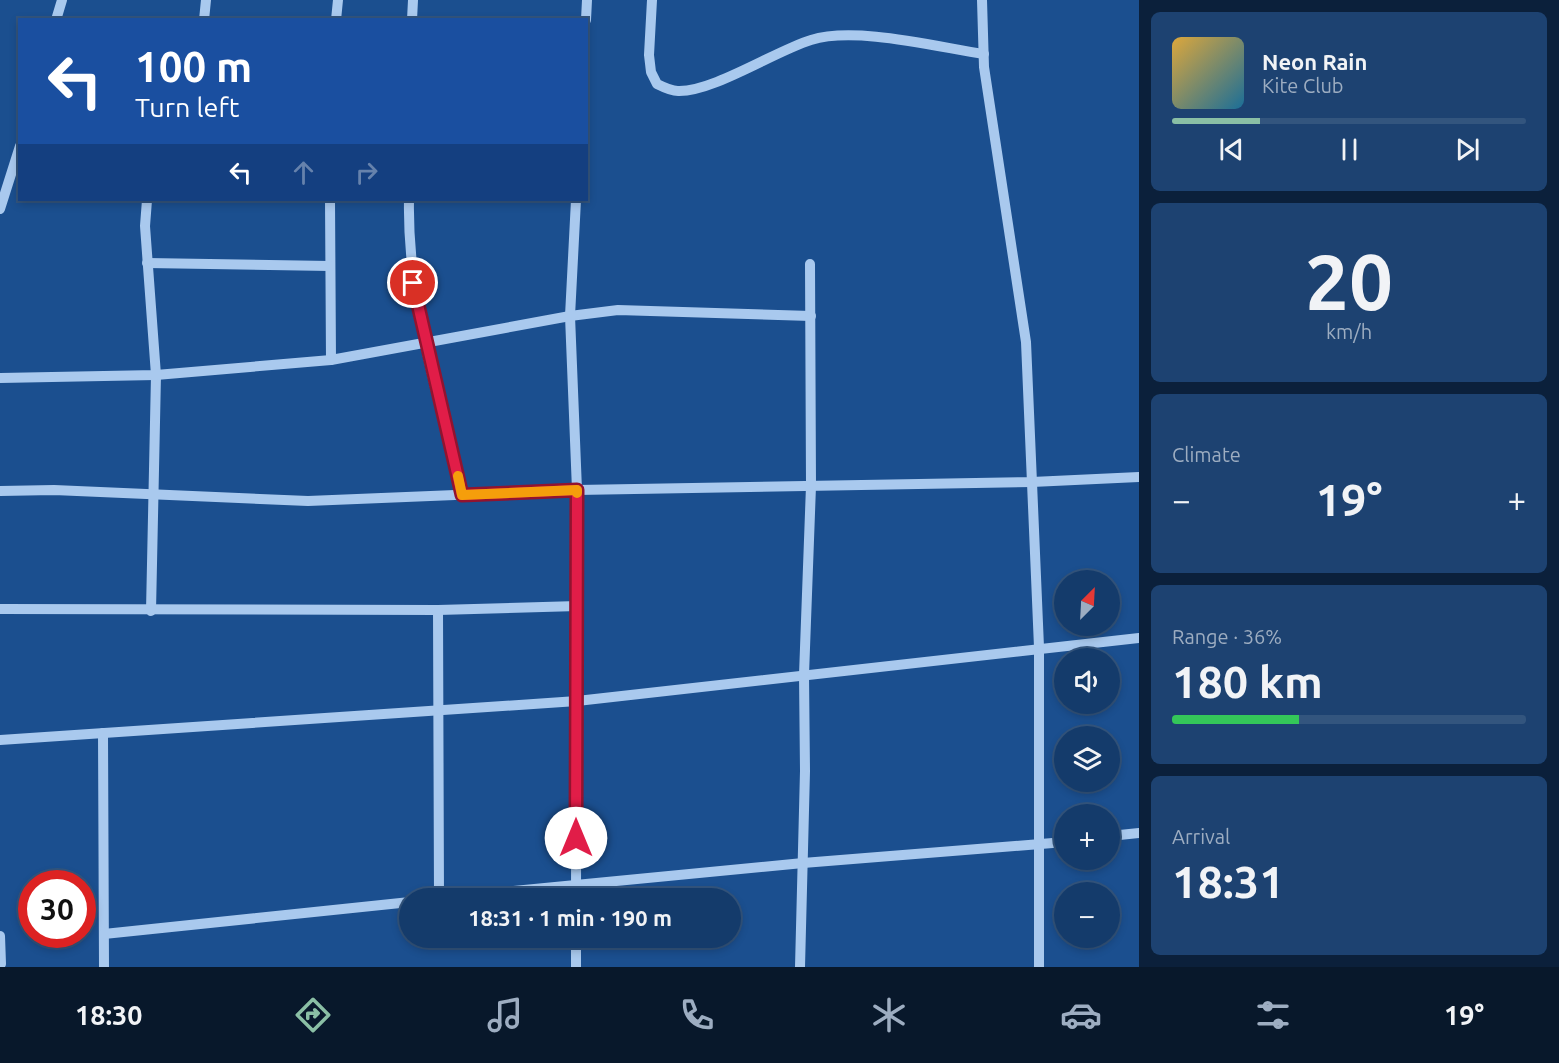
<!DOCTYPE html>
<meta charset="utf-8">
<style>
:root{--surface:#143b6b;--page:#1d4271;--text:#f1f3f6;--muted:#9dadc1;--line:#33557e;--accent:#8abfa5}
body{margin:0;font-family:Ubuntu,sans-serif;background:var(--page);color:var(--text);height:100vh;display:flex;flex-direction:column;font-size:22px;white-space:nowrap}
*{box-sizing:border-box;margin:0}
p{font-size:20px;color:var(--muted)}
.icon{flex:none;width:33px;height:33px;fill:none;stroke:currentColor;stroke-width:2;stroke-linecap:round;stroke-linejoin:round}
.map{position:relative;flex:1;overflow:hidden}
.side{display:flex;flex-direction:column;gap:12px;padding:12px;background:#0b203b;width:420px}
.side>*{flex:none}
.top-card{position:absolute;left:18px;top:18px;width:570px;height:183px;border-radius:0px;box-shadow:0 3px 9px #0003,0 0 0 2px var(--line);background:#1a4fa0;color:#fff;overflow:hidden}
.needle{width:39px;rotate:24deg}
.controls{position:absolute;left:1054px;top:570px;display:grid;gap:12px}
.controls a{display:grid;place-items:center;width:66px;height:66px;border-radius:50%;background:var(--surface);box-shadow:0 3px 9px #0003,0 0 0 2px var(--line);font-size:30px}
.speed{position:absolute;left:18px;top:870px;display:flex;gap:12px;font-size:30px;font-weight:700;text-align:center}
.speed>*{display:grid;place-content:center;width:78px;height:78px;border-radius:50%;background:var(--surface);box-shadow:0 3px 9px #0003,0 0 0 2px var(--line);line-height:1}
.speed .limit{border:9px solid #d22;background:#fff;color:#111}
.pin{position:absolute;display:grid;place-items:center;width:51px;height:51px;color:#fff;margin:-26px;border:3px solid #fff;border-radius:50%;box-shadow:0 2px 6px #0007}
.me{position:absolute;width:66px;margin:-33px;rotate:0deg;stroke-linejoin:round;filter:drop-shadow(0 0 4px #0008)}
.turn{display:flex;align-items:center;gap:21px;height:126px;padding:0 18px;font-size:27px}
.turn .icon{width:78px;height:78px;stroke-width:2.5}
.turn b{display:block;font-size:42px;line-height:51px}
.lanes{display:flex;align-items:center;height:57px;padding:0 18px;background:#0003;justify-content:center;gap:30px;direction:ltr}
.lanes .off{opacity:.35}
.big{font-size:45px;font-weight:600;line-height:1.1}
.side .tile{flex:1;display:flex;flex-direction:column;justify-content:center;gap:9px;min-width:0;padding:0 21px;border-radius:9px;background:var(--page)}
.side .dial{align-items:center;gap:0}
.dial b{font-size:78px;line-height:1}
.song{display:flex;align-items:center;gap:18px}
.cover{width:72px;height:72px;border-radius:9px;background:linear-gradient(135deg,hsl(40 70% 55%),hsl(200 70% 35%))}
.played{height:6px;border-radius:3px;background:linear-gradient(90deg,var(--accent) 25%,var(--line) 25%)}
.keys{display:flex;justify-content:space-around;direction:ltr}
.heat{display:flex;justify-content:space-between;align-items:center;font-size:33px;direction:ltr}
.charge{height:9px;border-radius:4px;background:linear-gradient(90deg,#34c759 36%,var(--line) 0)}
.trip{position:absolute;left:399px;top:888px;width:342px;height:60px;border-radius:30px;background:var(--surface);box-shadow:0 3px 9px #0003,0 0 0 2px var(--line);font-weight:600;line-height:60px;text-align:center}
.tabs{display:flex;height:96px;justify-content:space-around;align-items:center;background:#08182b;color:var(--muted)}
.tabs .icon{width:42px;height:42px}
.tabs .current{color:var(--accent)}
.tabs b{font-size:27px;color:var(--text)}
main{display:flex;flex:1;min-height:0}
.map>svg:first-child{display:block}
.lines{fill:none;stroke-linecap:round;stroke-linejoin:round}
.minor{stroke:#a9c9ee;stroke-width:10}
.route-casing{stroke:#92132f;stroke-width:15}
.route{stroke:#e11d48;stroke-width:10}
.slow{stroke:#f59e0b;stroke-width:10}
</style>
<main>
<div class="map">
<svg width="1139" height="967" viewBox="0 0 1139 967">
<rect width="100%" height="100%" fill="#1b4f8f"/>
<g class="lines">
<g class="minor">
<path d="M652,0L649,55L651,72L657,84C663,87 671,91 678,91C713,92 775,51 811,40C855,26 937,47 984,54"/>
<polyline points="982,0 984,67 1026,342 1039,647 1039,967"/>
<polyline points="56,20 62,0"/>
<polyline points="204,20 206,0"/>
<polyline points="336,20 338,0"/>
<polyline points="412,20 413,0"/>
<polyline points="586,20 587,0"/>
<polyline points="147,200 145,226 156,375 151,611"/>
<polyline points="330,200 331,360"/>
<path d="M409,200C407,300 439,398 462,495"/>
<polyline points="0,209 20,146"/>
<polyline points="147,263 330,266"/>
<polyline points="0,378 156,375 331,360 570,316 618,310 811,316"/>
<polyline points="0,491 54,490 308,501 577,490 1032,482 1139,477"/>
<polyline points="0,609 438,610 578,606"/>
<polyline points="438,610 439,898"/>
<polyline points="103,733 104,967"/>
<polyline points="0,740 577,701 1139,638"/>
<polyline points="1110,836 1139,833"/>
<polyline points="441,898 803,863 1065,842"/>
<polyline points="576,898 577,490 570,316 576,200"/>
<polyline points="104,934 410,902"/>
<polyline points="0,936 1,964"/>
<polyline points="576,938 576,967"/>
<polyline points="800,967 805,771 804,675 811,486 810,264"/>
</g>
</g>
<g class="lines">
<g class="route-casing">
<polyline id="route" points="413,283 462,495 577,490 576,838"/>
</g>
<use href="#route" class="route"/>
<polyline class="slow" points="458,476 462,495 577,490 577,493"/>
</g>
</svg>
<div class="controls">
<a><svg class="needle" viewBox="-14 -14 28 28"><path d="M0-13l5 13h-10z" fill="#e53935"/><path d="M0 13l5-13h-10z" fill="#9dadc1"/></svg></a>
<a><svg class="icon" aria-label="sound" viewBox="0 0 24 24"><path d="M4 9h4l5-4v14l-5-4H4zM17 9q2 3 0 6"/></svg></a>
<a><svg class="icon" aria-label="layers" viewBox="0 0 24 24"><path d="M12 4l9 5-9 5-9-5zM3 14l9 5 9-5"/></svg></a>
<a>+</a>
<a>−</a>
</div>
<div class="speed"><div class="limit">30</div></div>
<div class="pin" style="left:413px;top:283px;background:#d93025"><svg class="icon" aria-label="arrive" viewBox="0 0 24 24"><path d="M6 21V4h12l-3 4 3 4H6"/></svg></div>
<svg class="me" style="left:576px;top:838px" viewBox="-20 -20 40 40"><circle r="19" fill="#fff"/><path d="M0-13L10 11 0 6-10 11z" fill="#e11d48"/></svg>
<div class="trip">18:31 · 1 min · 190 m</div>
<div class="top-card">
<div class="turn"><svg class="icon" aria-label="left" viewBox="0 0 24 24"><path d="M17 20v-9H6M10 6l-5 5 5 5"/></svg><div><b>100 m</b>Turn left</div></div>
<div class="lanes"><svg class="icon" aria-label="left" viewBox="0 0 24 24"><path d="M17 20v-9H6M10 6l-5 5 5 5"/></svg><svg class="icon off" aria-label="ahead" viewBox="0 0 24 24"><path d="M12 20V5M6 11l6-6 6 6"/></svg><svg class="icon off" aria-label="right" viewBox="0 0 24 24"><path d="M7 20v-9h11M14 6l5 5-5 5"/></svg></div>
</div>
</div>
<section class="side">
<div class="tile">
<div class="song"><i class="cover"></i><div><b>Neon Rain</b><p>Kite Club</p></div></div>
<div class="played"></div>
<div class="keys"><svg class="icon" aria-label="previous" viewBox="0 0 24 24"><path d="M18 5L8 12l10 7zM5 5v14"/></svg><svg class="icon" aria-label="pause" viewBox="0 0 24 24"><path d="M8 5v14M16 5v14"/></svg><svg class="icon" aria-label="next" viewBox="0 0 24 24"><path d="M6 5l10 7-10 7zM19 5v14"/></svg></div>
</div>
<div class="tile dial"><b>20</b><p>km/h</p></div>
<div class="tile"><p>Climate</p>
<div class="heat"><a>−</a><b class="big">19°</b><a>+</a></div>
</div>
<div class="tile"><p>Range · 36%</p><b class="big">180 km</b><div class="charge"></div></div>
<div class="tile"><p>Arrival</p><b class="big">18:31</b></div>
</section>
</main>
<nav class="tabs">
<b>18:30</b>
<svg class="icon current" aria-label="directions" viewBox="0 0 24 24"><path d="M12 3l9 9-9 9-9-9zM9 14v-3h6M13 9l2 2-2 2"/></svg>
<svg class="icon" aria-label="music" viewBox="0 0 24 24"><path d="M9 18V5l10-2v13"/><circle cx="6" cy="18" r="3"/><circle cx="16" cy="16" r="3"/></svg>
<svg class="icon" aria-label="phone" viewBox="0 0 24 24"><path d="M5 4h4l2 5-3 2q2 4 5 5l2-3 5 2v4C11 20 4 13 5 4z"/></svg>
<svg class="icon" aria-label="climate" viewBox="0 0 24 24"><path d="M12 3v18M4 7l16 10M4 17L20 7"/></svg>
<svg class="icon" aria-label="car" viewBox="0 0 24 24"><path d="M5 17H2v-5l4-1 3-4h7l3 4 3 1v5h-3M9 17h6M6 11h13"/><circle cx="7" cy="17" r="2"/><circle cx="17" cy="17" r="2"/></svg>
<svg class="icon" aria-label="filters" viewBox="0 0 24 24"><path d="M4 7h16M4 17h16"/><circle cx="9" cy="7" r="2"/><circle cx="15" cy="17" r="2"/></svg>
<b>19°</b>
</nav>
